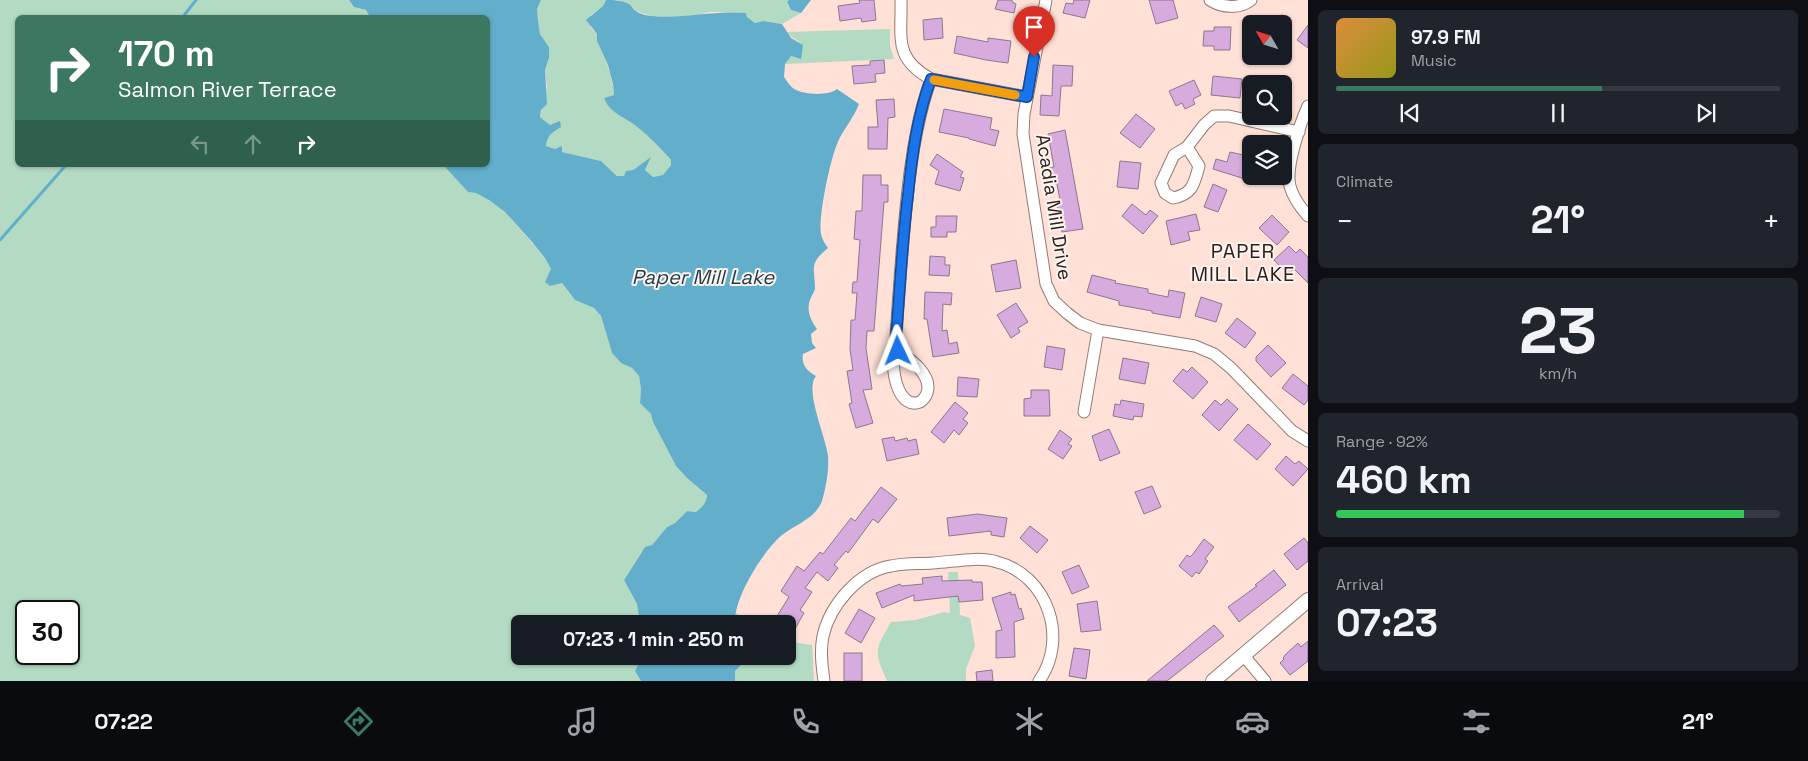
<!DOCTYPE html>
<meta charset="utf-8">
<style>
:root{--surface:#171b24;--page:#20242c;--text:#f1f3f6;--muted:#9ea1a6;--line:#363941;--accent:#3b7761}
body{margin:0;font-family:"Space Grotesk",sans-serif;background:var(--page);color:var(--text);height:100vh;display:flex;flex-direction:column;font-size:19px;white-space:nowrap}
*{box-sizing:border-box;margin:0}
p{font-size:16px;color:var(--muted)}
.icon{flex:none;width:28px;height:28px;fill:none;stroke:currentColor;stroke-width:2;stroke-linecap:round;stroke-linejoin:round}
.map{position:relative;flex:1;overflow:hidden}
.details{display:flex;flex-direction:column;gap:10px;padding:10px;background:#0d0f14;width:500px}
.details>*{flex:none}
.guide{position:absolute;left:15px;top:15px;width:475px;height:152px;border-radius:8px;box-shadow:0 1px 4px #0004;background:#3b7761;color:#fff;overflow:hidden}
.needle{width:32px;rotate:309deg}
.buttons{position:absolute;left:1242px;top:15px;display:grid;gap:10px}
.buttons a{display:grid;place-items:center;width:50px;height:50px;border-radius:8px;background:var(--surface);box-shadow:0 1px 4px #0004;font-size:25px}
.speed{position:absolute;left:15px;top:600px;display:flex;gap:10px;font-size:25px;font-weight:700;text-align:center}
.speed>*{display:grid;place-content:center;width:65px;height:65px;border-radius:50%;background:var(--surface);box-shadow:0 1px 4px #0004;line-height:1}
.speed .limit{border:2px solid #111;border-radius:8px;background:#fff;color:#111}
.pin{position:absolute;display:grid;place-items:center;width:42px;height:42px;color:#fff;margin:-51px -21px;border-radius:50% 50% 50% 0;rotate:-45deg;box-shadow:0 0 5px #0007}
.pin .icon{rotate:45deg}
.me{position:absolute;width:55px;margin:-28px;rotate:358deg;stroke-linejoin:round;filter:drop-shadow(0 0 4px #0008)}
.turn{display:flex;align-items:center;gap:18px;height:105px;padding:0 20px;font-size:22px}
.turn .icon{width:65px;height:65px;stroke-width:2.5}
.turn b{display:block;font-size:35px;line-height:42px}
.lanes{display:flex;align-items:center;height:48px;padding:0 20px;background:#0003;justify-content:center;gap:25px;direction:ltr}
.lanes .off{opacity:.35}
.big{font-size:38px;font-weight:600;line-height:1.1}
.details .card{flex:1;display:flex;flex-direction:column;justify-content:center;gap:8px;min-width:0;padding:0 18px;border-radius:8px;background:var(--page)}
.details .dial{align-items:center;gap:0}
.dial b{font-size:65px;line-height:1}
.song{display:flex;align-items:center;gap:15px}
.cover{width:60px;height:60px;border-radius:8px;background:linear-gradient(135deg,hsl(30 70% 55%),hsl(60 70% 35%))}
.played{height:5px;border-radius:2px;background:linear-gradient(90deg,var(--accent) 60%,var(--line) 60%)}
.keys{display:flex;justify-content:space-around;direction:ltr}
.heat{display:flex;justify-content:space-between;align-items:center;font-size:28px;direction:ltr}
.charge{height:8px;border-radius:4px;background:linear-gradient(90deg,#34c759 92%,var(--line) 0)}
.trip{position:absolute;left:511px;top:615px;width:285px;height:50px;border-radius:8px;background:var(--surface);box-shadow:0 1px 4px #0004;font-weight:600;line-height:50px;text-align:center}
.dock{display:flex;height:80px;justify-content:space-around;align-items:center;background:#090b0e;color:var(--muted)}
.dock .icon{width:35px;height:35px}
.dock .active{color:var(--accent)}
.dock b{font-size:22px;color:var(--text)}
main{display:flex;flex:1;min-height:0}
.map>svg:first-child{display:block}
.green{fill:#b3dac2;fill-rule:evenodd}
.water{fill:#63afcb}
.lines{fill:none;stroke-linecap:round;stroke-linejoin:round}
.stream{stroke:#63afcb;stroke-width:3}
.building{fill:#d7abdd;stroke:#8a798c}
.minor-casing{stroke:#947a71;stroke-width:13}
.tertiary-casing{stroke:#947a71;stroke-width:16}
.minor{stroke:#fff;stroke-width:11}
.tertiary{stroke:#fff;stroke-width:14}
.route-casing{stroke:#114b97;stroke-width:12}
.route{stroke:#1a73e8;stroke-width:9}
.slow{stroke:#f59e0b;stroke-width:9}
.labels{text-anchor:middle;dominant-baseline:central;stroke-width:4;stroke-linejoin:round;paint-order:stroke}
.street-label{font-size:19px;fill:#2b211d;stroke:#fff3ef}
.neighbourhood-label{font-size:20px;letter-spacing:1px;fill:#2b211d;stroke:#fff3ef}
.water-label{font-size:20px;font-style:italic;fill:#193d4a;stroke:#fff3ef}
</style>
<main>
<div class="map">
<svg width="1308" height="681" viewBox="0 0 1308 681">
<rect width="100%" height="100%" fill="#ffe1d7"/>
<g class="green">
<path d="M0,0H349L354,7L366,10L370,17L18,18V165H447L445,167L468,192L476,193L489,200L505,212L545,258L551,269L575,300L594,308L601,316L612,353L621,363L632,368L639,376L641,389L640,403L651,414L653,422L676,466L687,478L707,495C706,503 703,507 697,512L687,511L675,523L667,527L652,545L642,551L624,580L637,604L640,624H520V656H642L635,671L641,681H0ZM26,611H69V654H26Z"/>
<path d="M541,0H606L603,6L591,15L590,27L597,34C597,45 604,54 607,64C611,74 613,84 614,95L604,98C610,114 625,116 637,126C649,136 660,149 671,160V165L663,175L652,177L645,170L650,158L624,176H617L601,161L562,152V147L555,149L546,146L547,139L552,133L550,125L540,117L547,88L545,70L549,58V47L540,34L538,21L537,9Z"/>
<polygon points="618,0 789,0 787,2 791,10 801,13 782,24 763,21 755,23 747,17 746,13 710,12 689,17 651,16 633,10 629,4"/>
<path d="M890,29V46L894,59L785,64L790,56L799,58L801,56L802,45C798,39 791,38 786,32Z"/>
<path d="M948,572H958L960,615L970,618L975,646L966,669V681H887C874,650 874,652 891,622L916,620L944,612L950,613Z"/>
<polygon points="735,613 757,624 735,624"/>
<polygon points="788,638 798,643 812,645 814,681 735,681 735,671 750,656 788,656"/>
</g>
<g class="water">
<path d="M349,0H541L537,9L538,21L540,34L549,47V58L545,70L547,104L541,110L540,117L550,125L560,121L561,127C553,132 547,135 546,146L555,149L562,146V152L601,161L617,176H624L626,171L633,170L651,157L645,170L653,177L663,175L671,165V160C660,148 649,136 636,126C624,116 610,114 604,98L614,95L613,84L608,65L597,41V34L586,20L603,6L606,0C613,0 622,0 629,4C631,5 632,8 634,10C638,13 647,16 652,16C684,19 714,10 746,13L747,17L755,23L763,21L782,24L791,38L803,45L801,59L791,56L785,64L784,77C787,81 790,86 794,89C804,95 829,96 837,89L859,104C854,118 843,129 837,144C830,161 818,217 821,234C822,239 825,244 828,248C808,264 815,269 815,289C814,293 811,296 810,300C806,310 811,321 817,329L811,334L812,343L816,348L803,354C801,365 807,371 816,376C804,390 826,437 828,456C829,471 826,487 822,501C815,519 796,524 782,535C763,551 733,599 735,624H640L637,604L624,580L645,547L652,545L667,527L675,523L687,511L696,512C703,507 706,503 707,495L687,478L676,466L653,422L651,414L640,403L641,389L639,376L632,368L621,363L612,353L601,316L594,308L575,300L562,283L550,286L545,282L551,269L545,258L532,242L505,212L489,200L476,193L468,192L445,167L447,165H488V18L370,17L366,10L354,7Z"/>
<polygon points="789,0 811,0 801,13 791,10 787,2"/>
<polygon points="642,656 750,656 735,671 735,681 641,681 635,671"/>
</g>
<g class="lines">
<g class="stream">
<polyline points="182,18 196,0"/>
<polyline points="0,240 66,165"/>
</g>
</g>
<g class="building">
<polygon points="859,0 874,0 876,20 862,22 861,18 840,21 838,6 860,3"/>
<polygon points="998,0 1012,0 1012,2 1016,4 1014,13 995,9"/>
<polygon points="1074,0 1090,0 1085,18 1063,13 1066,3 1073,4"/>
<polygon points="1149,0 1173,0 1178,18 1156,24"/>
<polygon points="1283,15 1284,24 1255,24 1254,19"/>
<polygon points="942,18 943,38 924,40 923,20"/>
<polygon points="1308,25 1308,48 1297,40"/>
<polygon points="1214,27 1231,27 1230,50 1214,50 1214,46 1203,46 1204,31 1214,31"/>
<polygon points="957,36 988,42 988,38 1011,41 1008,63 986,60 954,53"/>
<polygon points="884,60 885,73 875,74 876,82 854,84 852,66 870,65 870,61"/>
<polygon points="1053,65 1073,66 1072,86 1061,86 1059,116 1040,115 1041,95 1052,96"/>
<polygon points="1213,76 1242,79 1240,98 1211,95"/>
<polygon points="1194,80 1201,95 1193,99 1195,104 1185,109 1182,103 1176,106 1169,91"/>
<polygon points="894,99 895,117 888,118 887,149 868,149 868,127 878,127 876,100"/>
<polygon points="944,109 992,118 990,129 999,131 995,146 969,139 969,138 939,132"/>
<polygon points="1136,114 1155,129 1140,148 1120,133"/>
<polygon points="1065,130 1083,229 1062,232 1057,205 1061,205 1056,179 1052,180 1050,168 1054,167 1048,134"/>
<polygon points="1230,152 1248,156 1246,162 1249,166 1245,179 1213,169 1216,159 1227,162"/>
<polygon points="937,154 963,172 960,177 964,178 960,191 935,184 939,171 930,165"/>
<polygon points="1120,161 1141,163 1138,189 1117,187"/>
<polygon points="863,175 881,175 881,185 888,185 888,202 884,202 874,331 867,331 866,348 872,389 863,390 873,423 856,428 849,404 852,403 847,371 853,370 850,349 851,320 855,320 857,293 852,293 853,282 857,282 860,240 854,239 856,211 862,211"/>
<polygon points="1213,184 1227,190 1218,212 1204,207"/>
<polygon points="1132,204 1146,215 1150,210 1158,216 1143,234 1122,216"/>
<polygon points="1196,214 1200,230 1188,232 1190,240 1171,245 1166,221"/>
<polygon points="1272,215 1289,232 1277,245 1259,228"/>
<polygon points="936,216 957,216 956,232 947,232 947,237 931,237 931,227 936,227"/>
<polygon points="1289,246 1296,253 1300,249 1308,257 1308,283 1294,269 1288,275 1274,260"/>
<polygon points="930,256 945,257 945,265 950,265 949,276 929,275"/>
<polygon points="1016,260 1021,288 996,292 991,265"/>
<polygon points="1092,275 1116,281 1115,283 1148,289 1148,293 1168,297 1169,290 1185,293 1180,318 1152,313 1152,311 1119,305 1119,301 1087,292"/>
<polygon points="925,292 952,293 951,305 943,304 942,331 947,330 949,344 957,342 959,353 933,357 927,319 924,319"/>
<polygon points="1201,297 1222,304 1216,322 1195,316"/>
<polygon points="1016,303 1028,322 1018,328 1020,332 1011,338 997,315"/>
<polygon points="1237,318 1256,333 1245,348 1225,333"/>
<polygon points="1268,345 1286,363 1271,377 1256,361 1256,357"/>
<polygon points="1047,346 1065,349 1062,370 1044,367"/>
<polygon points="1123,358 1149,363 1145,384 1119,379"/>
<polygon points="1192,367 1208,382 1193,399 1173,381 1183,369 1187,372"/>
<polygon points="1293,374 1308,386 1308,400 1304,405 1282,388"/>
<polygon points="958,377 979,379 977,397 957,396"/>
<polygon points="1031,390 1049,390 1050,416 1024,416 1024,399 1031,398"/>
<polygon points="1227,399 1238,409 1219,431 1202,415 1215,400 1221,405"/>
<polygon points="1121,400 1144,404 1142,417 1134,416 1133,420 1113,416 1115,404 1120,405"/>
<polygon points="955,402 968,413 963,419 968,423 959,435 954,430 944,443 931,432"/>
<polygon points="1248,424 1271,444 1257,460 1234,440"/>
<polygon points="1109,429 1120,453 1100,461 1092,436"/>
<polygon points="1060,430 1072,439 1068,444 1072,446 1063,459 1048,449"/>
<polygon points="894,437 895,441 907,438 908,441 916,439 919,454 887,461 882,439"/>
<polygon points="1286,456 1295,464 1299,461 1308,469 1293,486 1275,469"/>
<polygon points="1152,486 1161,507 1144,514 1135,492"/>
<polygon points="881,487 897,499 878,523 873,519 848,553 846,551 834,565 838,568 828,581 817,572 805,588 812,592 800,610 804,613 788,641 788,624 772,624 789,597 781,591 797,566 804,571 820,552 823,554 851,518 855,521"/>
<polygon points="977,514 1007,518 1004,537 991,535 991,531 949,536 947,518"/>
<polygon points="1030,526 1048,540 1037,553 1020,538"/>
<polygon points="1304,538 1308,543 1308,561 1297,570 1284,554"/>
<polygon points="1204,539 1214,547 1205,559 1208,561 1199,574 1196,572 1192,577 1179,566 1187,555 1190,557 1193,554"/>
<polygon points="1079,565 1089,587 1072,594 1062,572"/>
<polygon points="1274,570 1286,585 1239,622 1228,607 1257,586 1255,585"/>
<polygon points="942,576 942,581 972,580 972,582 982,582 983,600 959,602 958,596 914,601 914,595 882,608 876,593 900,584 901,586 923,584 922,578"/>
<polygon points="1011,592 1011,595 1015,594 1019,609 1021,608 1024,619 1014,622 1015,657 996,658 996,631 1002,630 992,598"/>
<polygon points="1097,601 1101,630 1081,632 1077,604"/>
<polygon points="859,609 875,618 861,643 845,633"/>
<polygon points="1214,625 1224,636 1167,681 1147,681"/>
<polygon points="1308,641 1308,661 1290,675 1280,663 1284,659 1283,658 1286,654 1298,643 1301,647"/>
<polygon points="1074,648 1090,650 1086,679 1069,676"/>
<rect x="844" y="653" width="18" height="28"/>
<polygon points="992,670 993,681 977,681 976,672"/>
</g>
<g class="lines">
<g class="minor-casing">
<g id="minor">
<path d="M901,0C902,38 893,58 931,79L1027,97"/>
<polyline points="1046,0 1024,114 1023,134 1046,284 1054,301 1067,313 1080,323 1098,330 1195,346 1214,354 1231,368 1292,431 1308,441"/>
<path d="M1210,0C1222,8 1240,9 1251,0"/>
<path d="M1308,106C1300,124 1285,168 1290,186C1293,198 1300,207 1308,216"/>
<path d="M1187,147L1199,166C1194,184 1193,194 1173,198L1165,193L1161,183L1174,155L1187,147L1204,125L1214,116H1229L1299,132"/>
<path d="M898,351C897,355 895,359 894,362C892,375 900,410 920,402C923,400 926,396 927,393C933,375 910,359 898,351L896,337C899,291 902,245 907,199C911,159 917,117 931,79"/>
<polyline points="1084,412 1098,330"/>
<polyline points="1244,656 1265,681"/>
<path d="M824,681C822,666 820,651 823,636C830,605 859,571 891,566C905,563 919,564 933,563C953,562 977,556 997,562C1048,575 1069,639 1039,681"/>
</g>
</g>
<g class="tertiary-casing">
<polyline id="tertiary" points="1213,681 1308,600"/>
</g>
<use href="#minor" class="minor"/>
<use href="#tertiary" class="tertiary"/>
</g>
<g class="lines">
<g class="route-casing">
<path id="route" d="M898,351L896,337C900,290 902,243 908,195C912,156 917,116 931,79L1027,97L1034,57"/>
</g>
<use href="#route" class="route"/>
<polyline class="slow" points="934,80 1015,95"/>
</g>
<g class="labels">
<g class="street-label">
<text transform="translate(1054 207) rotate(81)">Acadia Mill Drive</text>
</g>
<g class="neighbourhood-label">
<text x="1243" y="251">PAPER<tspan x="1243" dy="23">MILL LAKE</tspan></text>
</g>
<g class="water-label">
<text x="703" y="277">Paper Mill Lake</text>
</g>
</g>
</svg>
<div class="buttons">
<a><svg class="needle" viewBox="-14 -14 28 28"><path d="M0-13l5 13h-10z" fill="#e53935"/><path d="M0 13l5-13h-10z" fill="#9ea1a6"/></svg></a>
<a><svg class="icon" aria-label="search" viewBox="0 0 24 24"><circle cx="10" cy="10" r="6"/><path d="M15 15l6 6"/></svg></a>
<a><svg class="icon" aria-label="layers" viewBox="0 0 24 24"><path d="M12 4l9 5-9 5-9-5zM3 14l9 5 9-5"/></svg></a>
</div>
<div class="speed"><div class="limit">30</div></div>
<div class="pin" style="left:1034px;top:57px;background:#d93025"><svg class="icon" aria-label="arrive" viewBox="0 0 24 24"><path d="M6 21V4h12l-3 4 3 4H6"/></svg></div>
<svg class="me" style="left:898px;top:351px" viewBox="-20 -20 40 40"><path d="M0-17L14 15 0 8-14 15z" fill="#1a73e8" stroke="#fff" stroke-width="4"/></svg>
<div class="trip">07:23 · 1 min · 250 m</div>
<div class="guide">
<div class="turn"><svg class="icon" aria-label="right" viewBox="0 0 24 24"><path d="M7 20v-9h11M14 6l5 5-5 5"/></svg><div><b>170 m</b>Salmon River Terrace</div></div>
<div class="lanes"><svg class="icon off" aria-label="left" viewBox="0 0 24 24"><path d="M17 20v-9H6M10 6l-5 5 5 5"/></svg><svg class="icon off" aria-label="ahead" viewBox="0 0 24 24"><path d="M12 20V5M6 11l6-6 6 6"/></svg><svg class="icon" aria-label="right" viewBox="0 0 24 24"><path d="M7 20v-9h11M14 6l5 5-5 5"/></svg></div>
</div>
</div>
<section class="details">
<div class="card">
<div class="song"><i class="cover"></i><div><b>97.9 FM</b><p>Music</p></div></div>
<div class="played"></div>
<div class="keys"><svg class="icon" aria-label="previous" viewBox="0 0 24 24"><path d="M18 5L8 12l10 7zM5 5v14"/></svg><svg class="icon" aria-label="pause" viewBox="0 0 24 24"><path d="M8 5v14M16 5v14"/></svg><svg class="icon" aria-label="next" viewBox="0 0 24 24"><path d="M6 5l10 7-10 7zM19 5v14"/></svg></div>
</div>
<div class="card"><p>Climate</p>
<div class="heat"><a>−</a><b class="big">21°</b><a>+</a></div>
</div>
<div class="card dial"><b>23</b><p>km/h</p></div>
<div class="card"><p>Range · 92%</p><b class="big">460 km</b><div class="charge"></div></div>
<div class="card"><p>Arrival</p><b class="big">07:23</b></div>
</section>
</main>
<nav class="dock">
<b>07:22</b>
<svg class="icon active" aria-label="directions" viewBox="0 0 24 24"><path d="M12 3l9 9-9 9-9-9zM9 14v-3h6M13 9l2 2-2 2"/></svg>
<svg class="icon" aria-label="music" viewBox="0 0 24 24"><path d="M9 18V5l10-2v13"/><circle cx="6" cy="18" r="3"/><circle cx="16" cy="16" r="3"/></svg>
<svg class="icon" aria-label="phone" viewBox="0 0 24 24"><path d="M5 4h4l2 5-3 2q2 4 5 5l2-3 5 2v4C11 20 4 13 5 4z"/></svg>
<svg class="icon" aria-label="climate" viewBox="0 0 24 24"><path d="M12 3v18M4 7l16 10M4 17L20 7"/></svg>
<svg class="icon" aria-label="car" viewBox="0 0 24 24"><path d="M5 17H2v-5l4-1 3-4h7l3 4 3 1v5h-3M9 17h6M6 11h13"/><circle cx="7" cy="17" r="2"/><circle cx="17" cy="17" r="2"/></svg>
<svg class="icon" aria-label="filters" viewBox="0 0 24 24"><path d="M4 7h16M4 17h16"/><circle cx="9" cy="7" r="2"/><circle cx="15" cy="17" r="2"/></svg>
<b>21°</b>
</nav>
